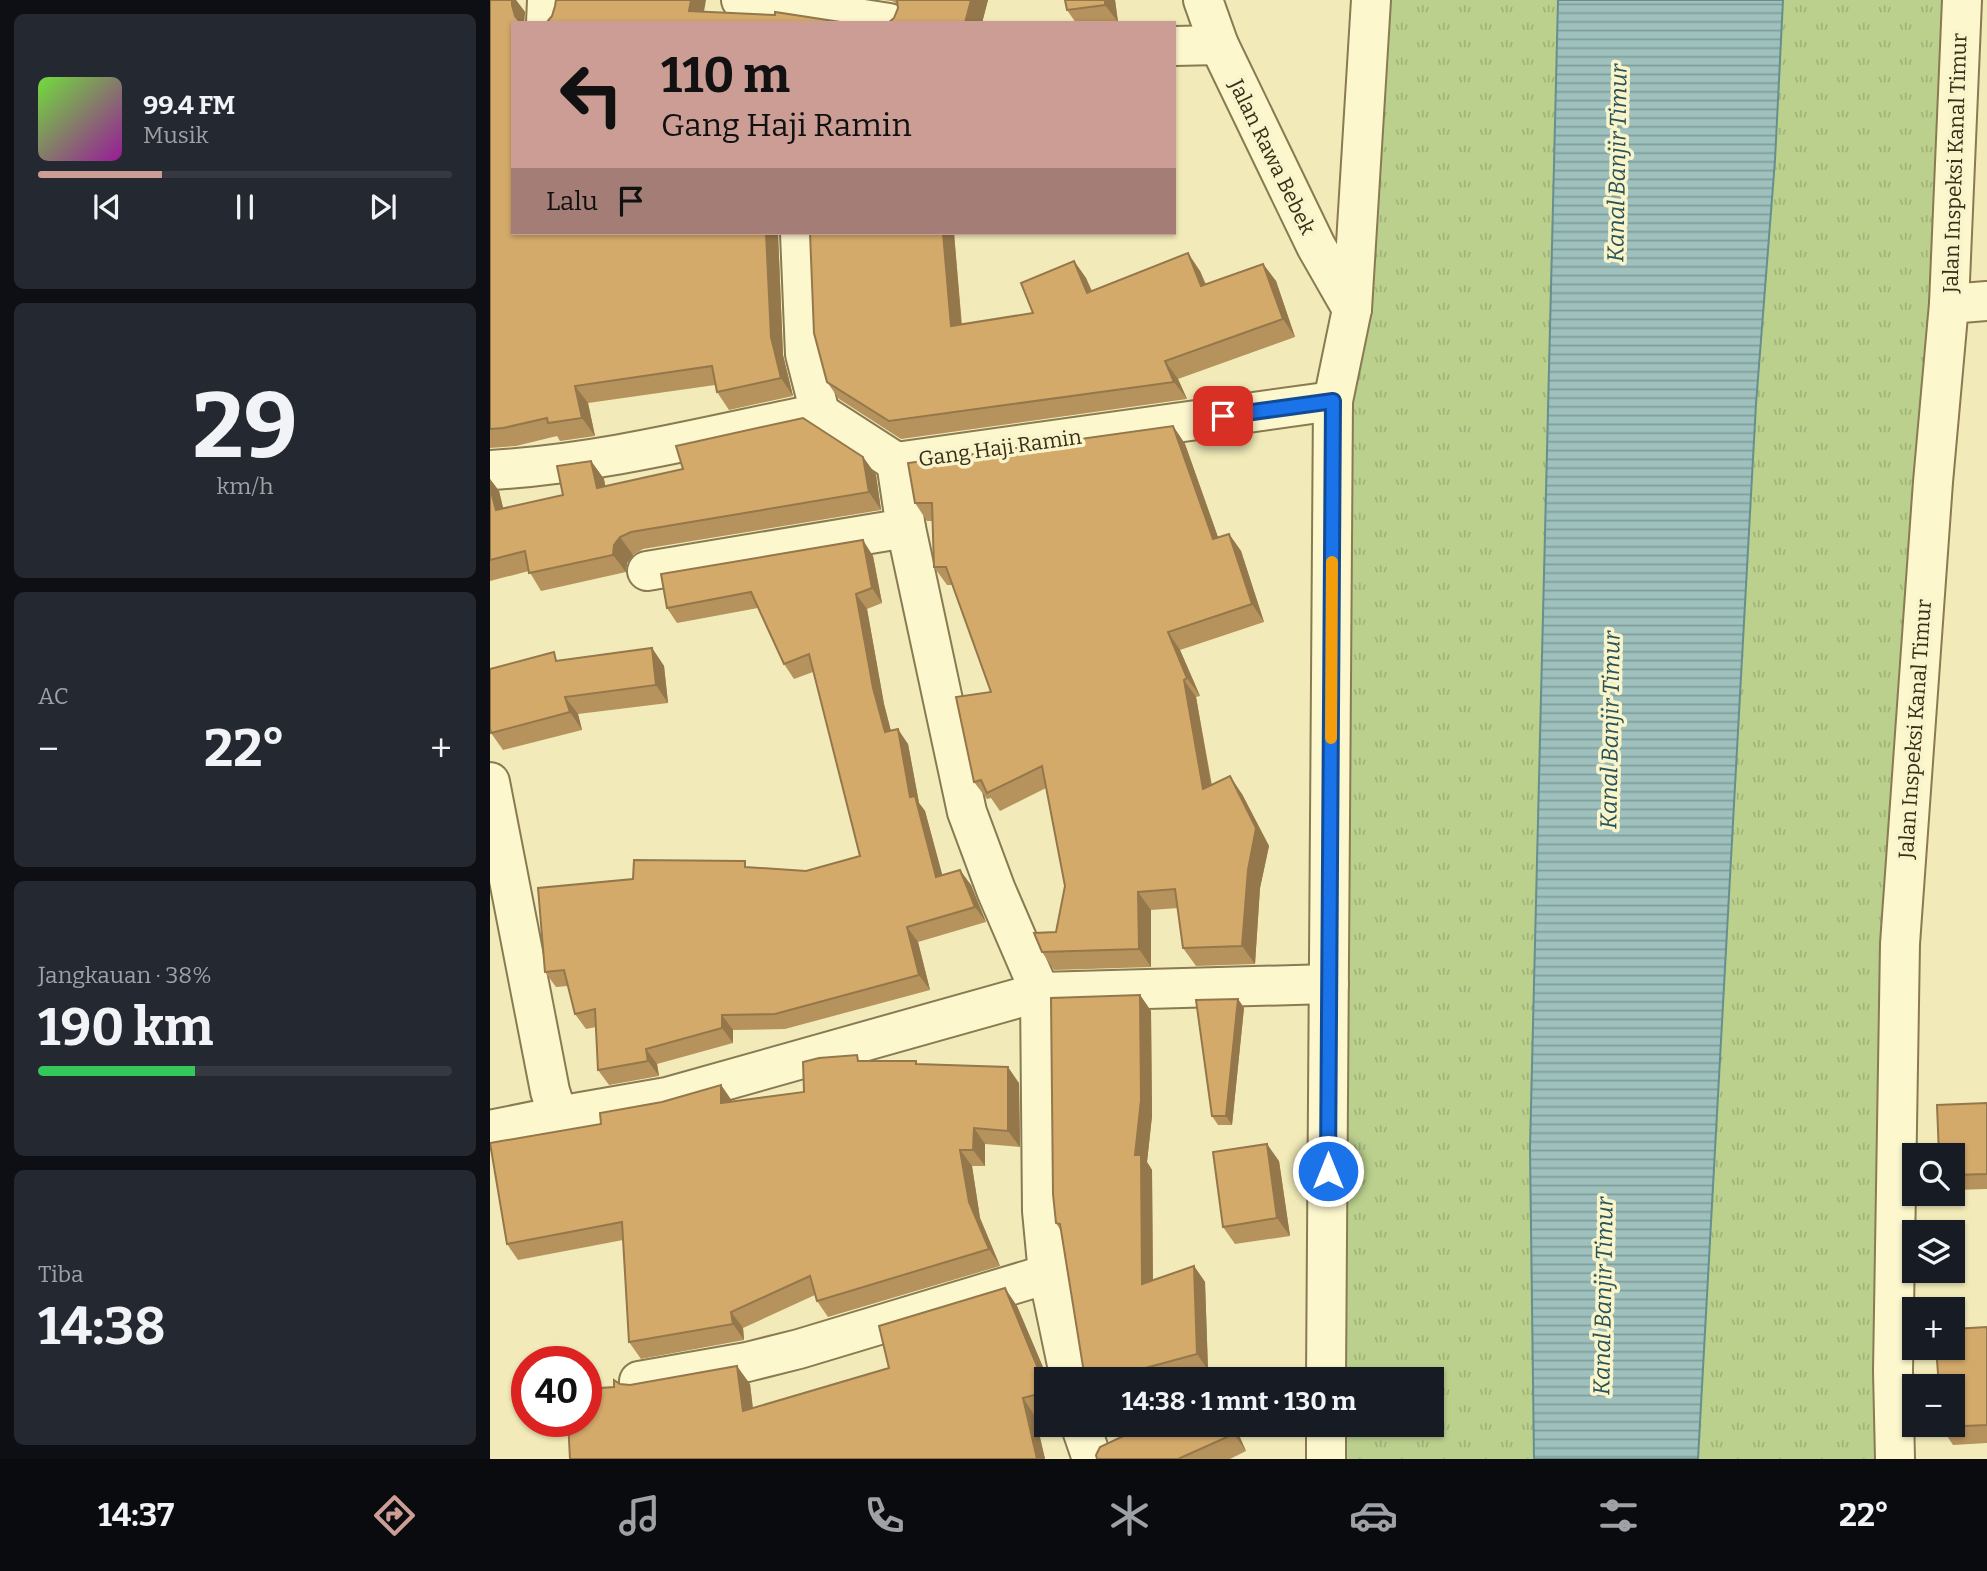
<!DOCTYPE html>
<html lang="id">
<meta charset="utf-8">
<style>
:root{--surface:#171b24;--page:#242831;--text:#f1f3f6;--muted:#9ea1a6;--line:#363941;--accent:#cc9d94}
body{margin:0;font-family:Bitter,serif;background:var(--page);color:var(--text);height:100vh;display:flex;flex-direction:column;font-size:26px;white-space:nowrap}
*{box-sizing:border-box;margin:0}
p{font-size:23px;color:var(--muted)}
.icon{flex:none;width:38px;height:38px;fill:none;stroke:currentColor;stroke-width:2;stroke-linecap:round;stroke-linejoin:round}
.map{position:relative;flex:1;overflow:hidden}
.details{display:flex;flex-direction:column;gap:14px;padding:14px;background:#0d0f14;width:490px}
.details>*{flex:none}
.guide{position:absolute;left:21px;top:21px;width:665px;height:214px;border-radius:0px;box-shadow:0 2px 5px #0004;background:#cc9d94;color:#111;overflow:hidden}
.buttons{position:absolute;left:1412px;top:1143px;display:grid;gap:14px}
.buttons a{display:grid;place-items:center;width:63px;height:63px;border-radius:0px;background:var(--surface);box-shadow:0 2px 5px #0004;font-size:35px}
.speed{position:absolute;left:21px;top:1346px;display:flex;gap:14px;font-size:35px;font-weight:700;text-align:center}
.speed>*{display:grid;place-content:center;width:91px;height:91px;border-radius:50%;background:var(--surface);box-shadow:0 2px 5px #0004;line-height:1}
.speed .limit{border:10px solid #d22;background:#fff;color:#111}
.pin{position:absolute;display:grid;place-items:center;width:60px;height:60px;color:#fff;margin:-30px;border-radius:14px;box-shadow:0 4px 10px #0006}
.me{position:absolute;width:77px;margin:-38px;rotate:0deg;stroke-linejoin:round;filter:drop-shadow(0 0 5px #0008)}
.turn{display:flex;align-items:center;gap:24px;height:147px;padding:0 35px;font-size:32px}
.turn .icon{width:91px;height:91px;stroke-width:2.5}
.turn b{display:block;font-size:49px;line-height:60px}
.then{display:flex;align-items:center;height:66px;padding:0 35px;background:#0003;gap:14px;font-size:26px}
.big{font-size:52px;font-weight:700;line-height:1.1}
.details .card{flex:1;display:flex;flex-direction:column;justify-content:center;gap:10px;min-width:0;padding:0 24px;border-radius:10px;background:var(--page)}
.details .dial{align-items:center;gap:0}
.dial b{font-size:91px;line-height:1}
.song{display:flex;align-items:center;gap:21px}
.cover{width:84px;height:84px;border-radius:10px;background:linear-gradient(135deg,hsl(100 70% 55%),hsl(300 70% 35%))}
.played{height:7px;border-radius:4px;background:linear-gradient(90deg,var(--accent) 30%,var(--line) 30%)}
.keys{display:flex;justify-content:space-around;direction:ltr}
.heat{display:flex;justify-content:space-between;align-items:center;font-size:38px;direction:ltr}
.charge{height:10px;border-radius:5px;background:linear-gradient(90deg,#34c759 38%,var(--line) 0)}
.trip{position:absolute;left:544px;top:1367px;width:410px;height:70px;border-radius:0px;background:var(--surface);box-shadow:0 2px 5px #0004;font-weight:700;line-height:70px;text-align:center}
.tab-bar{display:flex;height:112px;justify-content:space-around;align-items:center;background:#090b0e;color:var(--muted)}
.tab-bar .icon{width:49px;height:49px}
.tab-bar .current{color:var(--accent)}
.tab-bar b{font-size:32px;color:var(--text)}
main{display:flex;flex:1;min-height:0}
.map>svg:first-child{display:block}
.grass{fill:url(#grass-tufts)}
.water{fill:url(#water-rules);stroke:#668f8d;stroke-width:2}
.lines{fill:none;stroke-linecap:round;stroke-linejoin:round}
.minor-casing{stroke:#897a52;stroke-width:42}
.tertiary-casing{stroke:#897a52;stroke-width:42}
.minor{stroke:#fcf7cd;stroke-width:38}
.tertiary{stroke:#fcf7cd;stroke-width:38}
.wall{fill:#b6925c}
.shaded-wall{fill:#94774b}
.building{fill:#d4aa6b;stroke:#94774b;stroke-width:2}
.route-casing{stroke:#114b97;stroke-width:18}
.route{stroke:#1a73e8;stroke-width:12}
.slow{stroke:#f59e0b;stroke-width:12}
.labels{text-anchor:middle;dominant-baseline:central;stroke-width:7;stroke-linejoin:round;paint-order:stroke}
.street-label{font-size:21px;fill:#372d19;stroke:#f9f4c9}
.water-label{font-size:23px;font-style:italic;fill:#275258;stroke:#f9f4c9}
</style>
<main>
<section class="details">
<div class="card">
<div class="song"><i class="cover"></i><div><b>99.4 FM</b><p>Musik</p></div></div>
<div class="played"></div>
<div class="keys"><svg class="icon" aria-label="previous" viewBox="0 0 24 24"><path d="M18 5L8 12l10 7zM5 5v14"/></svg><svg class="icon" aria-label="pause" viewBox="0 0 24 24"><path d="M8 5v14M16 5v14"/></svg><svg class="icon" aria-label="next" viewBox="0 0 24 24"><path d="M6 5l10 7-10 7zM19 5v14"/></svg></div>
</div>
<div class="card dial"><b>29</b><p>km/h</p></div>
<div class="card"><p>AC</p>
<div class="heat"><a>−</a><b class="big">22°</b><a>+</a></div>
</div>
<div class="card"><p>Jangkauan · 38%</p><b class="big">190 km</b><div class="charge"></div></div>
<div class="card"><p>Tiba</p><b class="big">14:38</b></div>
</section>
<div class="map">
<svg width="1497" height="1459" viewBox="0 0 1497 1459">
<defs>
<pattern id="grass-tufts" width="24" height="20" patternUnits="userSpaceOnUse" patternTransform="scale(1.75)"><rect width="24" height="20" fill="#bbd08d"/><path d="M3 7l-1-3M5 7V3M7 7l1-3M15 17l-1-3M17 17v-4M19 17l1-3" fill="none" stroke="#a1b379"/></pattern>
<pattern id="water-rules" width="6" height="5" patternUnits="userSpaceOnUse" patternTransform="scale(1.75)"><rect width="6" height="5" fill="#9ec1be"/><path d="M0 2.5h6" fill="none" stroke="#829d9a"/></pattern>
</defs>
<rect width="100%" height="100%" fill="#f2ebb9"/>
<g class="grass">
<polygon points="881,0 1069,0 1048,1459 836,1459 836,1425 942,1424 942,1379 837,1379 843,401"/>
<polygon points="1289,0 1469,0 1405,1459 1208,1459"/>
</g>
<polygon class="water" points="1068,0 1293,0 1285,160 1266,404 1208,1459 1044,1459 1040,1148"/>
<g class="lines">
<g class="minor-casing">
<g id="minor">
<polyline points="251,0 399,23"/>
<polyline points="56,23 57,0"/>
<polyline points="684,46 729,45"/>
<polyline points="310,233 315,354 330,413 406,462 843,401"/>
<polyline points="1459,304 1497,301"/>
<polyline points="406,462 416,528 477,812 506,890 550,992 552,1211 558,1274 580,1379"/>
<path d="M0,470C111,464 221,435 330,413"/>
<polyline points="157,571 416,528"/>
<polyline points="0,782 60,1091 68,1116"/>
<polyline points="0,1130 68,1116 177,1097 550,992 839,984"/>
<polyline points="149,1381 257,1362 309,1349 558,1274"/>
<polyline points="590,1424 602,1459"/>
</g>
</g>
<g class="tertiary-casing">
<g id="tertiary">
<polyline points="713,0 729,45 826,246 862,309"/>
<polyline points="836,1379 843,401 862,309 881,0"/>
<polyline points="836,1459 836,1424"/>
<polyline points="1405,1459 1403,1371 1410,944 1443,482 1459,304 1472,0"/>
</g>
</g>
<use href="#minor" class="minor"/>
<use href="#tertiary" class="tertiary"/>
</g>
<g class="wall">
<polygon points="0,0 26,0 35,12 34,23 23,23 288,233 293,355 303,396 239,410 227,392 225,385 98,403 105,436 70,441 67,436 26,446 0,448"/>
<polygon points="393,0 498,0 492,23 398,23 404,18 408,8 408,4 402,1"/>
<polygon points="625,0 628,22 586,23 577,10"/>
<polygon points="320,233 464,233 472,325 543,313 584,261 596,278 602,291 710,271 716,284 773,264 786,281 805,337 688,379 697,399 411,439 349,399 337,382"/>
<polygon points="683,426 695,444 728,537 739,534 751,551 774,622 690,650 710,696 706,697 722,785 752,794 779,846 770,888 765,964 706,966 693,948 688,908 661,910 661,967 564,970 552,952 566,932 575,886 556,788 510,811 501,798 497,799 484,782 501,692 462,585 457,585 444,567 443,521 437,521 425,503"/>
<polygon points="373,457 386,475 391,510 153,549 143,555 137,563 136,572 51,591 39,571 0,581 0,479 9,491 13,508 73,495 101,461 114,479 115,486"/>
<polygon points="383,556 392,603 377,609 394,704 401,731 418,744 429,803 435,811 452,875 481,885 496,922 428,942 440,990 295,1029 243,1030 243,1043 167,1064 169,1076 119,1085 108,1070 106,1027 96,1029 85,1014 78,986 66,987 55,972 259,867 316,871 370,856 323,672 304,679 294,664 268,608 187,623 177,608"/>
<polygon points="162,648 174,666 178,703 88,714 92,730 13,750 1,733 70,660"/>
<polygon points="650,995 661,1011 662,1116 657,1162 662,1170 663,1280 704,1266 715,1282 718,1370 685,1379 595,1379 571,1231 566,1223"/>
<polygon points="748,999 754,1008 742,1125 728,1125 722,1116"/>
<polygon points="371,1061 428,1064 529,1083 530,1147 495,1144 495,1166 482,1166 490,1218 510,1266 338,1317 327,1301 325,1295 253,1328 254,1340 151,1359 139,1342 133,1240 28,1260 17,1244 111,1124 172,1102 231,1085 242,1101 314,1092"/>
<polygon points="1497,1103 1497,1189 1463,1190 1463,1155"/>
<polygon points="789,1161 800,1236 745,1244 733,1227"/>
<polygon points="527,1306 558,1379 556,1379 556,1413 545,1416 555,1459 80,1459 124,1387 130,1384 260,1384 263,1408 399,1368"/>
<polygon points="1497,1327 1497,1443 1463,1445 1451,1427"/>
<polygon points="659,1424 744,1424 756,1451 740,1459 607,1459"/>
</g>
<g class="shaded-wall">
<polygon points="22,0 26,0 35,12 34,23 29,23 25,16 22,5"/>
<polygon points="201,0 216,0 212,23 199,11"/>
<polygon points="481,0 498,0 492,23 475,23"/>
<polygon points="615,0 625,0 628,22 615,5"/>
<polygon points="276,233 288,233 293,355 303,396 291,378 281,337"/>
<polygon points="453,233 464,233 473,344 461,326"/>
<polygon points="698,253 710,271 723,304 711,286"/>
<polygon points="584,261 596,278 610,311 597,293"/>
<polygon points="773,264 786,281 805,337 793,319"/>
<polygon points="675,361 688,379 697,399 684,382"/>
<polygon points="85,386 98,403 105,436 92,418"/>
<polygon points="683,426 695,444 735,557 723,539"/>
<polygon points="373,457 386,475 391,510 379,492"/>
<polygon points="101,461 114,479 119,506 107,488"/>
<polygon points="0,479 9,491 18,528 6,510 0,488"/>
<polygon points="739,534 751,551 774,622 762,604"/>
<polygon points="130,537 143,555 137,563 136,572 123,555 124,545"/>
<polygon points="373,540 383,556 392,603 382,588"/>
<polygon points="366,594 377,609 394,704 405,747 395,732 383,688"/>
<polygon points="678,632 690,650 710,696 697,678"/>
<polygon points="162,648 174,666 178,703 166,685"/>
<polygon points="694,680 706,697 725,807 713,789"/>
<polygon points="75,697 88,714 92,730 80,712"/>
<polygon points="408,729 418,744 429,803 435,811 457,892 446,877 420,797"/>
<polygon points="740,776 752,794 779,846 770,888 765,964 752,946"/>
<polygon points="470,870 481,885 496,922 485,907"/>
<polygon points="648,892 661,910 661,967 649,949"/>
<polygon points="417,927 428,942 440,990 429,975"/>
<polygon points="650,995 661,1011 662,1116 657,1162 662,1170 663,1300 652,1284 645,1155"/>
<polygon points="748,999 754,1008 742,1125 736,1116"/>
<polygon points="232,1015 243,1030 243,1043 232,1028"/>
<polygon points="156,1049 167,1064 169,1076 158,1061"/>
<polygon points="518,1067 529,1083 530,1147 518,1131"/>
<polygon points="231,1085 242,1101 231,1103"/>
<polygon points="484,1128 495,1144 495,1166 483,1150"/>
<polygon points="777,1144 789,1161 800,1236 787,1218"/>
<polygon points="470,1150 482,1166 490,1218 510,1266 499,1249 479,1202"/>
<polygon points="704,1266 715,1282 718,1370 707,1354"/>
<polygon points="515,1288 527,1306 558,1379 556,1379 556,1388"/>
<polygon points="241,1312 253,1328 254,1340 243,1324"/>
<polygon points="247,1366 260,1384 265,1429 253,1411"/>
<polygon points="533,1398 545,1416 555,1459 547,1459"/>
<polygon points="740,1424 744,1424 756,1451 744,1434"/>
</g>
<g class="building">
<polygon points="0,0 22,0 22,5 25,16 31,23 23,23 23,233 276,233 281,337 291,378 227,392 222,366 85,386 92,418 58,423 57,418 13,428 0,429"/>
<polygon points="66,0 201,0 199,11 285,15 285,12 357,23 56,23 62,16 65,6"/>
<polygon points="407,0 481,0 475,23 398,23 404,18 408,8"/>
<polygon points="575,0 615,0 615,5 577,10"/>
<polygon points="320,233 453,233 461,326 543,313 531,283 584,261 597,293 698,253 711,286 773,264 793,319 675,361 684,382 399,421 337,382 324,333"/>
<polygon points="313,418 373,457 379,492 141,532 130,537 124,545 123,555 39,573 35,551 0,560 0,488 6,510 73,495 67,466 101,461 107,488 193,469 186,446"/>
<polygon points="683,426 723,539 739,534 762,604 678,632 697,678 694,680 713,789 740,776 766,828 758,870 752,946 693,948 685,889 648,892 649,949 552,952 544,933 566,932 575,886 552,766 497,793 491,780 484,782 466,697 501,692 456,567 444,567 442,503 425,503 418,463"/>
<polygon points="373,540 382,588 366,594 383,688 395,732 408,729 420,797 425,796 446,877 470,870 485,907 417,927 429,975 285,1014 232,1015 232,1028 156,1049 158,1061 108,1070 105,1009 85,1014 74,970 55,972 48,888 143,879 144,860 255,861 255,867 316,871 370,856 319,654 294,664 261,592 177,608 171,574"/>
<polygon points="162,648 166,685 75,697 80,712 1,733 0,729 0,669 64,652 66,661"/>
<polygon points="650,995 651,1100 645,1155 651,1155 652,1284 704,1266 707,1354 615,1379 595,1379 570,1224 566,1223 563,1194 561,998"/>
<polygon points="748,999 736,1116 722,1116 706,1000"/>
<polygon points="367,1055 368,1061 426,1061 426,1064 518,1067 518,1131 484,1128 483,1150 470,1150 479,1202 499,1249 327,1301 320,1276 241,1312 243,1324 139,1342 132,1222 17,1244 0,1143 111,1124 110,1113 172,1102 231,1085 231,1103 314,1092 313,1062 329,1058"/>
<polygon points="1497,1103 1497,1174 1463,1175 1463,1155 1449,1155 1447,1105"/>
<polygon points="777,1144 787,1218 733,1227 723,1152"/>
<polygon points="515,1288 556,1388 556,1392 533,1398 547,1459 80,1459 78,1421 96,1421 96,1389 124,1387 124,1380 130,1384 140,1385 247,1366 253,1411 399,1368 389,1326"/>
<polygon points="1497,1327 1497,1425 1451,1427 1451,1424 1463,1424 1463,1386 1449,1386 1446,1348 1463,1348 1463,1329"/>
<polygon points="659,1424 740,1424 744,1434 688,1459 607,1459 606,1455 610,1447"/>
</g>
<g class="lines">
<g class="route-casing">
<polyline id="route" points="733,416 843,401 838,1171"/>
</g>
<use href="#route" class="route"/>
<polyline class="slow" points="841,738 842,562"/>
</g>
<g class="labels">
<g class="street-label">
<text transform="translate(782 157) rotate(64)">Jalan Rawa Bebek</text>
<text transform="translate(1465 163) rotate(-88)">Jalan Inspeksi Kanal Timur</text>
<text transform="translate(510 448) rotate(-8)">Gang Haji Ramin</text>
<text transform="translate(1425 729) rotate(-86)">Jalan Inspeksi Kanal Timur</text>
</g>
<g class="water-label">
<text transform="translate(1127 163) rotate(-89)">Kanal Banjir Timur</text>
<text transform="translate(1120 730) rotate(-89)">Kanal Banjir Timur</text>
<text transform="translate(1113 1296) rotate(-89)">Kanal Banjir Timur</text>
</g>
</g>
</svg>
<div class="buttons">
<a><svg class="icon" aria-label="search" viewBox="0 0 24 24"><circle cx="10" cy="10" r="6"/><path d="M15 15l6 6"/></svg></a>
<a><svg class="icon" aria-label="layers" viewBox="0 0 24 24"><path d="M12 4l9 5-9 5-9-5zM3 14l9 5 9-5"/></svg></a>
<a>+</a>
<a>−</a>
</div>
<div class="speed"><div class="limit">40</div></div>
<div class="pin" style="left:733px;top:416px;background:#d93025"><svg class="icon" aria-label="arrive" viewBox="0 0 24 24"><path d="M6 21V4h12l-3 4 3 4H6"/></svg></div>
<svg class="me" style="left:838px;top:1171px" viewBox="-20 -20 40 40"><circle r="17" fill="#1a73e8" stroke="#fff" stroke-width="3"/><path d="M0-11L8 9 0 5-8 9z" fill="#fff"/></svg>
<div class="trip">14:38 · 1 mnt · 130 m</div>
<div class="guide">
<div class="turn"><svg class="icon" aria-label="left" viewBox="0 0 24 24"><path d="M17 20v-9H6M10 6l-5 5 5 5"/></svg><div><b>110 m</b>Gang Haji Ramin</div></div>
<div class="then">Lalu<svg class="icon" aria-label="arrive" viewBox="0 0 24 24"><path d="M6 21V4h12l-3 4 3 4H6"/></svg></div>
</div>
</div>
</main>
<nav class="tab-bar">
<b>14:37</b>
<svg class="icon current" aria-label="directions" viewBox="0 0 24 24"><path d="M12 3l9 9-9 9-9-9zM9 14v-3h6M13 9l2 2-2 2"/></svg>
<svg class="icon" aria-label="music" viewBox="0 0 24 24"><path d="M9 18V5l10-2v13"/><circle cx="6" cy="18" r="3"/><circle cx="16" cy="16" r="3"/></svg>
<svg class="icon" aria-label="phone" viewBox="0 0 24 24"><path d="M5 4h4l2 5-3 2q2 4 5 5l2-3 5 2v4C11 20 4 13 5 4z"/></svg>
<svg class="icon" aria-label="climate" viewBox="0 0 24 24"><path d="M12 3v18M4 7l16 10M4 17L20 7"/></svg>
<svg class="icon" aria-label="car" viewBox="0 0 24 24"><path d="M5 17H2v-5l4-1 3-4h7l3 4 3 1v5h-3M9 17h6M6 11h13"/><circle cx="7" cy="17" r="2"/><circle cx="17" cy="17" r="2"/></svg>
<svg class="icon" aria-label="filters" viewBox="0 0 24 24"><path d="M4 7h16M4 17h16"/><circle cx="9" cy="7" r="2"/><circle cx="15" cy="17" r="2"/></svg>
<b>22°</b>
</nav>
